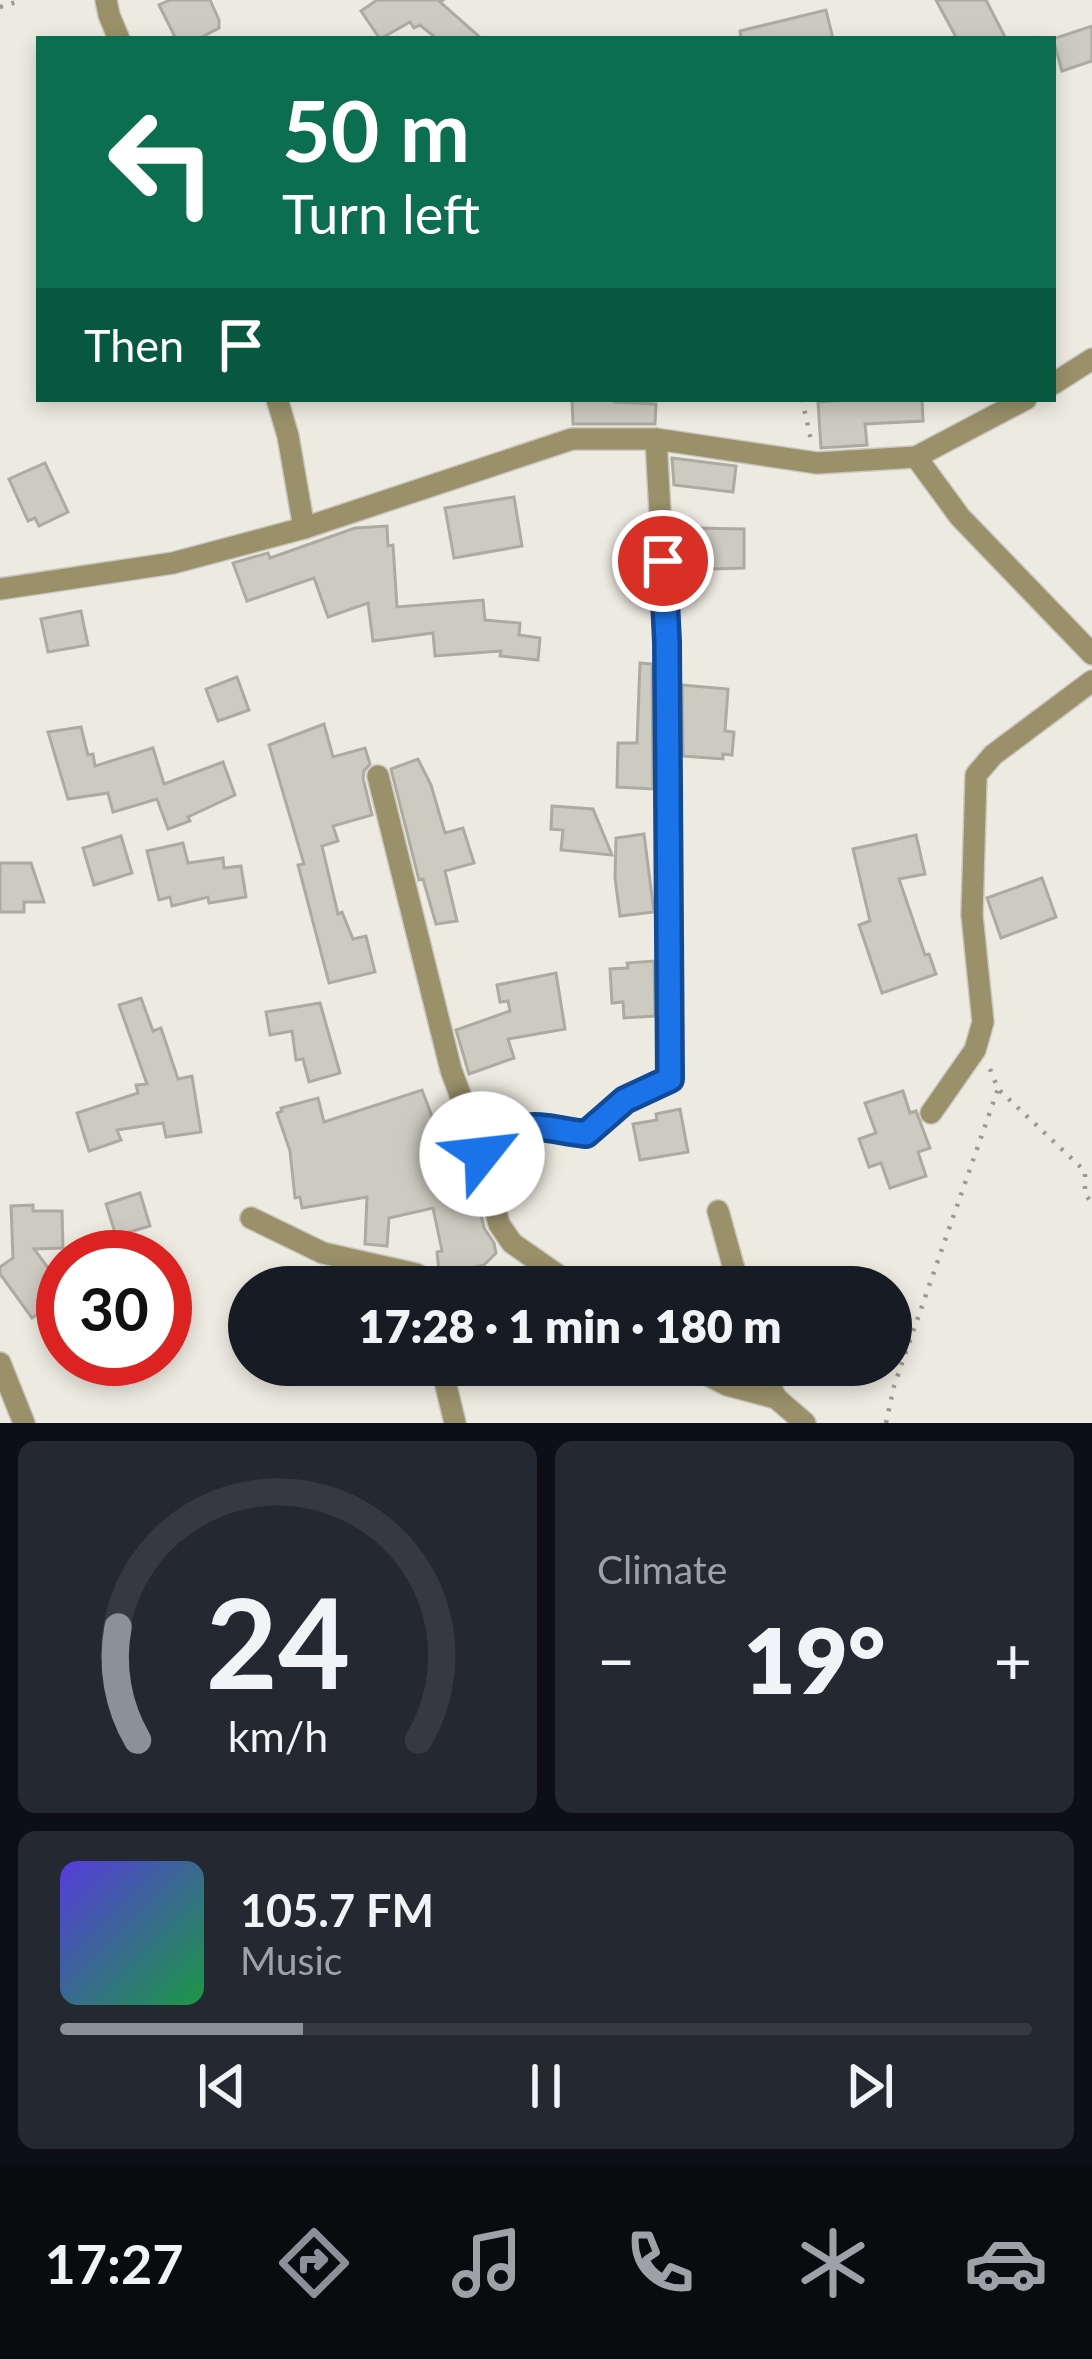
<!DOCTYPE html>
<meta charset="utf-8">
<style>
:root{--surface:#171b24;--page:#242831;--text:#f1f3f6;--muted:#9ea1a6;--line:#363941;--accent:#8c9099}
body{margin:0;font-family:Lato,sans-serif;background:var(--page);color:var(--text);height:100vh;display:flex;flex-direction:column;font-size:45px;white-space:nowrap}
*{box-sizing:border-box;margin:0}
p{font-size:39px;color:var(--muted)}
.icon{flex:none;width:66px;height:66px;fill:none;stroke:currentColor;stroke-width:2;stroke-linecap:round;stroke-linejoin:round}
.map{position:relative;height:1423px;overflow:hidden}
.side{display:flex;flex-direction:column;gap:18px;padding:18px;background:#0d0f14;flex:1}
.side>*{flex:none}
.banner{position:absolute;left:36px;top:36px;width:1020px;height:366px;border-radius:0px;box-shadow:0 6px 18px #0003;background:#0b6e4f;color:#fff;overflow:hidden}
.speed{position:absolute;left:36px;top:1230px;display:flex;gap:24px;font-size:60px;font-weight:700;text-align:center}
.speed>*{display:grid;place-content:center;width:156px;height:156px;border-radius:50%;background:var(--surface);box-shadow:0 6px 18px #0003;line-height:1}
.speed .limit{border:18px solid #d22;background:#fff;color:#111}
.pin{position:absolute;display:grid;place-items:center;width:102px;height:102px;color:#fff;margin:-51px;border:6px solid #fff;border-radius:50%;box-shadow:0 3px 12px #0007}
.me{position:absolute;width:132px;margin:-66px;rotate:61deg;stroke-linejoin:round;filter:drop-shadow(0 0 9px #0008)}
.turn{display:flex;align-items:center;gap:42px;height:252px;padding:0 48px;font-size:54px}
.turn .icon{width:156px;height:156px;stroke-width:2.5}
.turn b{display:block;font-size:84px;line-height:102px}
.then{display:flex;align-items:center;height:114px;padding:0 48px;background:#0003;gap:24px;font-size:45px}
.big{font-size:90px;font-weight:800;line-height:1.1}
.side .widget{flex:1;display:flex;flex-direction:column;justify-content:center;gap:18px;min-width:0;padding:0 42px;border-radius:18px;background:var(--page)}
.side .dial{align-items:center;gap:0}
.dial svg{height:312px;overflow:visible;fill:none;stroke:var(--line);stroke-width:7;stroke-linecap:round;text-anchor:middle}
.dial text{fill:var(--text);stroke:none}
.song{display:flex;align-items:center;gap:36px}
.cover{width:144px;height:144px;border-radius:18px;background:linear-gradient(135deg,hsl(250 70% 55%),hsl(140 70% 35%))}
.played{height:12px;border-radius:6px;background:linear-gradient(90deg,var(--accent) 25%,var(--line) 25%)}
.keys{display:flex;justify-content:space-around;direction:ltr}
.heat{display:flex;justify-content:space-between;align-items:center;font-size:66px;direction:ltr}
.side .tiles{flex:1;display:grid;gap:18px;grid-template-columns:1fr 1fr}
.widget:last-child{grid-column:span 2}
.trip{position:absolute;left:228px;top:1266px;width:684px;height:120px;border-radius:60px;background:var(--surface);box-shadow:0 6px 18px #0003;font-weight:800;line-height:120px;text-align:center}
.tab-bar{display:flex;height:192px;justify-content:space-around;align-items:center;background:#090b0e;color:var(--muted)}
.tab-bar .icon{width:84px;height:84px}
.tab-bar .active{color:var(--accent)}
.tab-bar b{font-size:54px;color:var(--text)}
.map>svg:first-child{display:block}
.building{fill:#cdcbc1;stroke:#adaba1;stroke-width:3}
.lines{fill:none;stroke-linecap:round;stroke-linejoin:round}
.minor-casing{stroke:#c8c6bd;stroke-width:24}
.path{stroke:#9b9992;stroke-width:4.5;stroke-dasharray:3 9;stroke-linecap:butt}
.minor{stroke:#9a906a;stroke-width:21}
.route-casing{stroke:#114b97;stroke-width:30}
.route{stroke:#1a73e8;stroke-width:21}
</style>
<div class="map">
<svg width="1092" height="1423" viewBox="0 0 1092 1423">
<rect width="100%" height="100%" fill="#edebe1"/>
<g class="building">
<polygon points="170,0 210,0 219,20 219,28 198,39 176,39 159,5"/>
<polygon points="377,0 443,0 440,2 482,39 437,39 420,25 414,28 410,22 380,39 361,11"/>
<polygon points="936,0 986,0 1006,39 957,39"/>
<polygon points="826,10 833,39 741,39 740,31"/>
<polygon points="1092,26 1092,61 1062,71 1053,39"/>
<polygon points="572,399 614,399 614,402 656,404 655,424 573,424"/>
<polygon points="863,399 922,399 923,421 865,424 867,445 821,448 818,402"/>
<polygon points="672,458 736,466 733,492 674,485"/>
<polygon points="45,463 68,512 39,526 35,518 28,521 9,479"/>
<polygon points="514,497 522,546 454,558 445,508"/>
<polygon points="387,526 388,546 393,545 397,607 483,600 485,620 520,623 519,635 540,638 538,660 500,656 501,651 435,656 433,633 373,641 368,603 328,617 314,578 247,601 233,563 268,553 270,558 355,528"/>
<polygon points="696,528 744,529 744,568 678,570 676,536 696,536"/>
<polygon points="81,611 88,645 48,652 41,619"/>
<polygon points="640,663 652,664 653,789 617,787 618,743 637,743"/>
<polygon points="237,677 249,710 218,721 206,689"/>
<polygon points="682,685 728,689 725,731 734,732 732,755 723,754 723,759 683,756"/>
<polygon points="324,724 333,757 365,748 370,764 364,771 363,778 372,815 333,826 338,841 322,846 338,914 342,912 353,939 366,936 375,972 329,983 298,865 304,864 269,745"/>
<polygon points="81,727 88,755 93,754 95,766 153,748 164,784 223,762 235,795 188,817 190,821 168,829 157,799 113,812 108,793 68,799 48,732"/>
<polygon points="418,759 431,785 445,833 463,828 474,863 445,871 457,921 436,924 423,879 419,880 391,769"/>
<polygon points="552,806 593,809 612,855 561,850 563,830 551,829"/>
<polygon points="644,834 654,912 620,916 615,878 616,838"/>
<polygon points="916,835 925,874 899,879 925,955 929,954 936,974 882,993 859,925 870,921 853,849"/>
<polygon points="121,836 132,873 94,885 83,848"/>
<polygon points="183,843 188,863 223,858 224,868 241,866 246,897 209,903 208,897 172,906 170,897 159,900 147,851"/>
<polygon points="0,863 31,863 44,902 24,902 24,912 0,912"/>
<polygon points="1042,878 1056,917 1001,938 987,898"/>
<polygon points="654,961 655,1016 624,1018 623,1002 612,1003 610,969 628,968 627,963"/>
<polygon points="556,973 565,1029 508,1039 514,1058 469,1074 456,1030 510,1011 508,1001 500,1002 497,985"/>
<polygon points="141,998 153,1031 161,1028 178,1079 192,1076 201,1132 166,1137 163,1123 117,1130 121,1140 89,1151 77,1113 138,1093 136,1085 147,1084 119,1005"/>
<polygon points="320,1003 340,1073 309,1082 303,1059 296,1060 292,1031 270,1035 266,1012"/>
<polygon points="422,1090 436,1127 429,1130 438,1169 457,1165 458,1168 470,1167 484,1228 494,1243 496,1253 484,1265 442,1274 439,1271 437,1252 442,1251 433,1208 389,1218 387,1246 365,1244 367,1197 302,1208 300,1197 295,1198 290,1151 277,1113 282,1111 281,1108 318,1098 324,1122"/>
<polygon points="903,1091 910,1113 916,1111 930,1148 918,1152 926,1176 890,1188 881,1163 869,1167 859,1139 876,1133 865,1103"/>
<polygon points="680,1109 688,1152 640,1160 633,1124 657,1120 656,1114"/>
<polygon points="140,1193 150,1226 116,1236 106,1204"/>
<polygon points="33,1205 33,1211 62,1211 63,1248 34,1249 63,1288 63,1296 32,1318 0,1274 0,1267 13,1258 11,1206"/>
</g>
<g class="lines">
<g class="minor-casing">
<g id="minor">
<polyline points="106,0 109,15 119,39"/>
<polyline points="1053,384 1092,359"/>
<polyline points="277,399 288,436 304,528"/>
<polyline points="916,457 960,517 1092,654"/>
<polyline points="0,589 173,563 304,528 572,439 656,439 817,463 916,457 1026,399"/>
<polyline points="378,776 451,1070 482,1154 499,1224 512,1243 575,1287"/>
<polyline points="931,1113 975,1050 983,1022 972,915 976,775 993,755 1092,681"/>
<path d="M482,1154C520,1116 538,1128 586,1134L625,1100L670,1080L667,642L656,439"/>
<polyline points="718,1211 739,1287"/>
<polyline points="251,1218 323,1253 416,1274 432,1284 432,1287"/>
<polyline points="0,1363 24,1423"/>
<polyline points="441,1365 455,1423"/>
<polyline points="688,1365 727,1385 776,1398"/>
<polyline points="761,1365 776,1398 805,1423"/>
</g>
</g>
<g class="path">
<polyline points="0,7 23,0"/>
<polyline points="802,399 811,440"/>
<polyline points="990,1069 998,1089 1085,1171 1085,1194 1092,1203"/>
<polyline points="886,1423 894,1386 998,1089"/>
</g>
<use href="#minor" class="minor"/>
</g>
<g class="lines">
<g class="route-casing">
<path id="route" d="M482,1154C521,1115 537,1128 586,1134L625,1100L670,1079L667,642L663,561"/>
</g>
<use href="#route" class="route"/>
</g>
</svg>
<div class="speed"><div class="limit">30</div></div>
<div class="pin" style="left:663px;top:561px;background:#d93025"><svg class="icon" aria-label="arrive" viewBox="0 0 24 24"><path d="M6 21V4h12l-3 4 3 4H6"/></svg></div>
<svg class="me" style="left:482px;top:1154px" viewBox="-20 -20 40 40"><circle r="19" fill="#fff"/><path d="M0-13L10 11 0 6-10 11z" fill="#1a73e8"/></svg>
<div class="trip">17:28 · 1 min · 180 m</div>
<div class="banner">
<div class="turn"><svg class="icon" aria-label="left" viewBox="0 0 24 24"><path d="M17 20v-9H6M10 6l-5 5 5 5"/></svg><div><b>50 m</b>Turn left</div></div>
<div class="then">Then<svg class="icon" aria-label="arrive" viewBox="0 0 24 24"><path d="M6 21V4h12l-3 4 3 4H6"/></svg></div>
</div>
</div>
<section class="side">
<div class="tiles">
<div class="widget dial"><svg viewBox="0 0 100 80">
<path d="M14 69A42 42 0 1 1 86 69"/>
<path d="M14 69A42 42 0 0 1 9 40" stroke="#8c9099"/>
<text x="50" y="56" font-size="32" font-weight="700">24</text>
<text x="50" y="72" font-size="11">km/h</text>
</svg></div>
<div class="widget"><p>Climate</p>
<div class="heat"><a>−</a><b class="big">19°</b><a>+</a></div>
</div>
<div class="widget">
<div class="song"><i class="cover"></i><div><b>105.7 FM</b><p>Music</p></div></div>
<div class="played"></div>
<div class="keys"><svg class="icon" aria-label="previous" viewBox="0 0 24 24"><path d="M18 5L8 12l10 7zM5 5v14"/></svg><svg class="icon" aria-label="pause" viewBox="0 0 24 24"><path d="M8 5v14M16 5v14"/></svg><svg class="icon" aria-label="next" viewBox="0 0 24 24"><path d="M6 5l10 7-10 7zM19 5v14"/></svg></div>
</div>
</div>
</section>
<nav class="tab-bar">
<b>17:27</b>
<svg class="icon active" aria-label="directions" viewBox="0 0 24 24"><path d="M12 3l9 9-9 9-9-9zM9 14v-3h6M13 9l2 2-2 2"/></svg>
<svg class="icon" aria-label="music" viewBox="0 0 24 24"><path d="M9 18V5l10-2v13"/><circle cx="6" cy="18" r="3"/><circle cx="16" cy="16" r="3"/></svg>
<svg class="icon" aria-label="phone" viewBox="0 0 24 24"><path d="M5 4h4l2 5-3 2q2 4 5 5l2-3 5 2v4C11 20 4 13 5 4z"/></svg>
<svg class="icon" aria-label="climate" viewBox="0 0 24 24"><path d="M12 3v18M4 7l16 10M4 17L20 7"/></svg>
<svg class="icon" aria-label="car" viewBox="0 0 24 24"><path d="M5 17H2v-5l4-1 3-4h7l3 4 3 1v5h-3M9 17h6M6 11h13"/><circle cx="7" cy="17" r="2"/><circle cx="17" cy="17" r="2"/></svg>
</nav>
